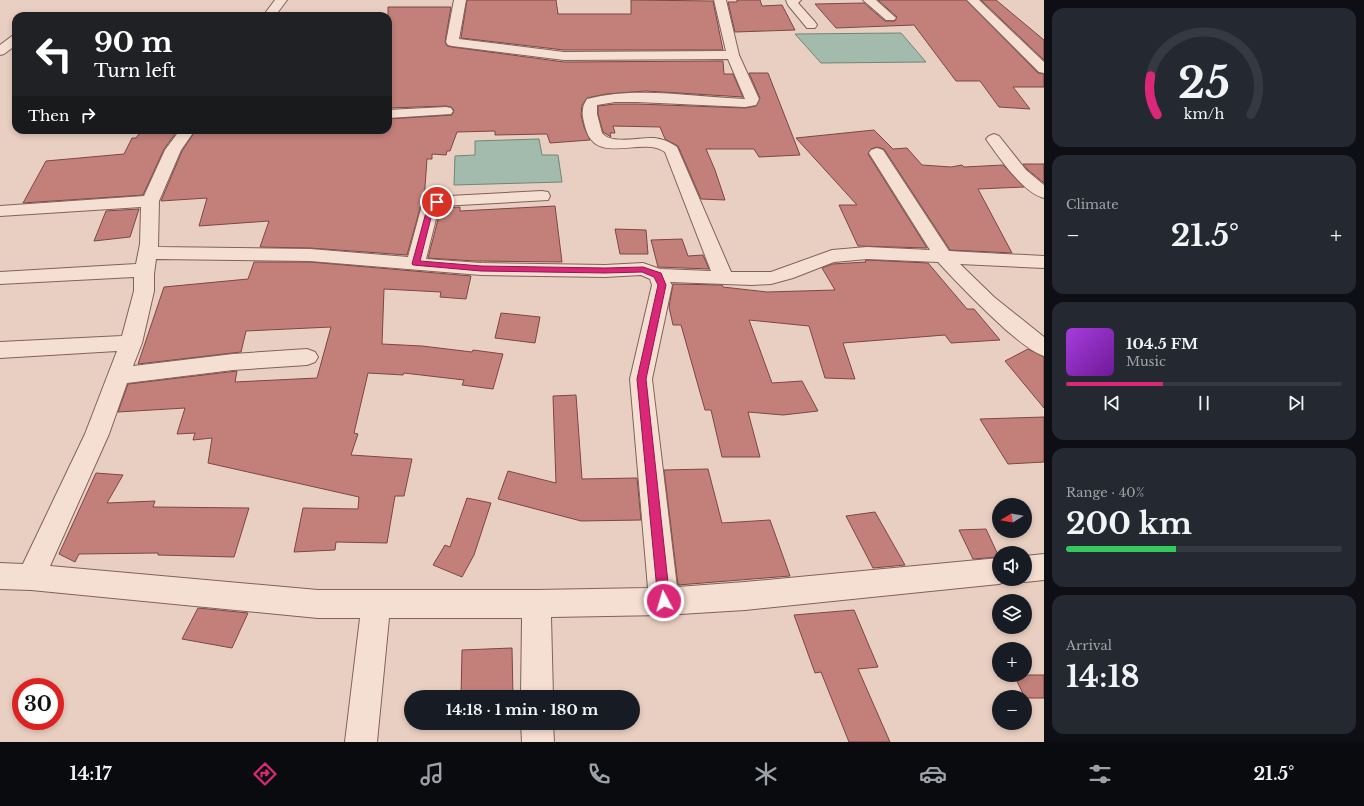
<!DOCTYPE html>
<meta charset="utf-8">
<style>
:root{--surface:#171b24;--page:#242831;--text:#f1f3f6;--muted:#9ea1a6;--line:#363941;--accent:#db2777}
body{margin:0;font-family:"Libre Baskerville",serif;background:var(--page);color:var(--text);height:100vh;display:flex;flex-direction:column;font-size:15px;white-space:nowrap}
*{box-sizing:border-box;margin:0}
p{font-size:13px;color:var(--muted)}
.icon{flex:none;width:22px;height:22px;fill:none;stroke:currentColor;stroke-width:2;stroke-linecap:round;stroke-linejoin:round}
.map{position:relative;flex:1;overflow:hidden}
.sheet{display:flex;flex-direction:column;gap:8px;padding:8px;background:#0d0f14;width:320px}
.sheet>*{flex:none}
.guide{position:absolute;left:12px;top:12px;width:380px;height:122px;border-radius:12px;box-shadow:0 2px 6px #0003;background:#202124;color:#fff;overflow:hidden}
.needle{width:26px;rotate:259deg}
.tools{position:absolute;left:992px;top:498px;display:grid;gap:8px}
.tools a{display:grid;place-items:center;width:40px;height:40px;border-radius:50%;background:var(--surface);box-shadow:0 2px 6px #0003;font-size:20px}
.speed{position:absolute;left:12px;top:678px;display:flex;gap:8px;font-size:20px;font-weight:700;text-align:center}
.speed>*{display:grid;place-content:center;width:52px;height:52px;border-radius:50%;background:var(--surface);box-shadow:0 2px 6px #0003;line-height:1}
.speed .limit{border:6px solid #d22;background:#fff;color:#111}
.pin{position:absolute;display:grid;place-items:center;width:34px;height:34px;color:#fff;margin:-17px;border:2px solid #fff;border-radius:50%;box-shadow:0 1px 4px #0007}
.me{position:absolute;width:44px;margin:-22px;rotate:354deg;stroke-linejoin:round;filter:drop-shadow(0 0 3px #0008)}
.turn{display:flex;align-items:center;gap:14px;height:84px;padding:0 16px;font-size:18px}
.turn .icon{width:52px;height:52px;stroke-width:2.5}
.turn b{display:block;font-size:28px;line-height:34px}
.then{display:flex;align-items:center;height:38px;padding:0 16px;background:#0003;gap:8px;font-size:15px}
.big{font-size:30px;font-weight:700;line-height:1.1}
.sheet .widget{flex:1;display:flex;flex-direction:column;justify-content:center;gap:6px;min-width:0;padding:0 14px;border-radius:12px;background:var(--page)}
.sheet .dial{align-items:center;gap:0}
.dial svg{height:104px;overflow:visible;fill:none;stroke:var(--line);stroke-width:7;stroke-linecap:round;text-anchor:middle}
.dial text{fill:var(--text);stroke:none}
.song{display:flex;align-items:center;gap:12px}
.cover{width:48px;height:48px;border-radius:6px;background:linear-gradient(135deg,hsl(280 70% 55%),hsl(280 70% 35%))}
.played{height:4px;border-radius:2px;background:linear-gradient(90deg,var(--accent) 35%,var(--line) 35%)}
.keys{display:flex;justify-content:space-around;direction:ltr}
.heat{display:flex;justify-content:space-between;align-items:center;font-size:22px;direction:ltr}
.charge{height:6px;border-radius:3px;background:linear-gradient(90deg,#34c759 40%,var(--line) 0)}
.trip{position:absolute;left:404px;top:690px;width:236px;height:40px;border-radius:20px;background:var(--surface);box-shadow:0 2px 6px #0003;font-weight:700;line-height:40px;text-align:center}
.tabs{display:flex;height:64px;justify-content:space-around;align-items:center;background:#090b0e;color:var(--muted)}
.tabs .icon{width:28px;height:28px}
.tabs .active{color:var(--accent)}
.tabs b{font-size:18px;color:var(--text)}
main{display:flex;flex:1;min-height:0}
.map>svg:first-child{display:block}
.water{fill:#a3bbac;stroke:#6b8877}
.building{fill:#c3807a;stroke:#7d4643}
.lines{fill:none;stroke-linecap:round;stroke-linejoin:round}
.street-casing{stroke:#80625a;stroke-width:2}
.street{fill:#f5dfd3;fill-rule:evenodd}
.route{fill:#db2777;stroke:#8e194d}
</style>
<main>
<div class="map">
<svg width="1044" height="742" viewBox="0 0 1044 742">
<rect width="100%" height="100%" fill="#e9cfc1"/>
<g class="water">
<polygon points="901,33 926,62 821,63 795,34"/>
<polygon points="539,139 542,155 558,155 562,182 454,185 455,156 475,155 475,141"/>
</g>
<g class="building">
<polygon points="467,0 556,0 558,14 631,14 631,0 713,1 723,50 564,50 461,38"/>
<polygon points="737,0 760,0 762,6 782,5 795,30 735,32 728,2 737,2"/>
<polygon points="878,0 966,0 1038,73 1044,74 1044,87 1013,87 1030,109 999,107 980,81 956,81 914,25 836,28 815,4 864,3 885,21 895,21 897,17"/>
<polygon points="981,0 996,0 1044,40 1044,60"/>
<polygon points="388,7 451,7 445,42 447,46 452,47 564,62 723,61 724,74 733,74 743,97 646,91 606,94 587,98 582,105 581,115 584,127 590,140 550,143 547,134 495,135 495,131 457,132 450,151 447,151 446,155 432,154 432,159 427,159 424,201 421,205 407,255 310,248 260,247 269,221 199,226 207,198 161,201 182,151 196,130 388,130 388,119 452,115 454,110 451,107 446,106 388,108"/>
<polygon points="749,73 768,73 800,155 759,157 754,149 706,149 715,170 725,200 701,199 678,146 665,139 660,127 613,126 615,133 610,133 611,137 603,132 598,114 598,106 615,104 637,104 745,108 756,106 760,98"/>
<polygon points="142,130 178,130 164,149 143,195 23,203 46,161 124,154 132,138 136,138"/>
<polygon points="874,130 893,149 907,148 922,165 951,167 962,165 964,167 1003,165 1024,187 978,189 1012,253 950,250 884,149 877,147 871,149 868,154 927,248 858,246 839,205 857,205 796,138"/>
<polygon points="1023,164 1044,164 1044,183 1027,169"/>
<polygon points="555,206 562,262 475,261 428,258 441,208 460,207 460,211"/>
<polygon points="139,209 130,237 94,241 106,211"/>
<polygon points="615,229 646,230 648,254 620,254"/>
<polygon points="682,239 688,256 703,255 709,269 658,267 651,240"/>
<polygon points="867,260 928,263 967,309 974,309 1000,340 951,343 945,335 843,343 855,379 825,378 809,326 749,320 772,383 802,381 818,411 783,415 748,412 760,457 722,457 711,410 705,410 681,325 673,325 669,307 673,284 722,285 723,287 767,292 835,290 822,268 832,264 866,262 865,261"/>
<polygon points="254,262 310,262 471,276 466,299 440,297 441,292 384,289 382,344 422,346 472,352 473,350 503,354 493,389 462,385 464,380 404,373 403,375 368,373 354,433 358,434 351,455 412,459 404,496 395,496 387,543 336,542 335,550 294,552 303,508 358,509 359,497 208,463 212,438 193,440 195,433 177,434 185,408 118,412 128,384 237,371 235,382 317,378 331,327 246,331 241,352 138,364 164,287 248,279"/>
<polygon points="501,313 540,317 535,343 495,338"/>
<polygon points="1028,349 1044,357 1044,408 1005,361"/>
<polygon points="576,395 582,479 637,478 641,520 581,521 498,499 508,471 556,483 553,396"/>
<polygon points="1044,417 1044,462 1008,464 980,419"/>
<polygon points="708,469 722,523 770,520 790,576 678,585 664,470"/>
<polygon points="96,473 123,475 107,503 155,501 153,507 249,508 234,557 158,555 158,553 79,554 75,562 59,554"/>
<polygon points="467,498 491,503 474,555 462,577 433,565 445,545 450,547"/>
<polygon points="875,512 905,565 873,568 846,516"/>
<polygon points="986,529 999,557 973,559 959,530"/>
<polygon points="198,608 248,613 232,648 182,639"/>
<polygon points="854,610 878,667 858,669 890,742 849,742 821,672 815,673 794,615"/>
<polygon points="512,648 513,697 461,697 462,650"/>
<polygon points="1014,675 1044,675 1044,698 1025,698"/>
</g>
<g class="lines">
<g class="street-casing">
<g id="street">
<polygon points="275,0 287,0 275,16 263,16"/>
<path d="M454,0H466L459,39L564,52L726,51L714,0H726L739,55L759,99L756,105L745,107L637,102H615L597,105V114L602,133C611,145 640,137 654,138C663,139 670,142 677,147L731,272H771L832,250L867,247L930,250L869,153L871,150L877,148L883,150L949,251L1044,256V268L960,264L994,297L1044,337V356C1030,351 1017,339 1006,330C982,308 960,286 938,262L867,259L834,262L793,278L771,284L752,285L670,282L672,285L652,379L677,587L745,582L999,558V579H1009V580L999,584L745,610L664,615L551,617L553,697H521L522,618H389L377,742H345L360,618H318L31,590L0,589V563L23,564L85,434L117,351L0,358V342L122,336L134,291V277L0,284V272L136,264L140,244L141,207L0,216V206L144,196L165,150L180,130H195L181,150L159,201L158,247L310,249L408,257L422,205L431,197L542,191L548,192L550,196L548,200L441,206L439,207L426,259L481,263L605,265L643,263L660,269L711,271L665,152C641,135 595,168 585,126C582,115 581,108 587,99C638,86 693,97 745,99L728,59L564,60L452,46L448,45L446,42ZM156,259L310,261L481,275L605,277L641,275L650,279L652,285L630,379L648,588L536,590H318L50,566L109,434L127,383L233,370L307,365L315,362L318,357L315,352L307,349L233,354L133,366L142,343L154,291V274Z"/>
<polygon points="786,0 801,0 798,3 815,22 817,25 815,28 807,28 788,5"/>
<polygon points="863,0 876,0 896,18 894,20 886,20"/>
<polygon points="967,0 979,0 1044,62 1044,73 1039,72"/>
<polygon points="16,35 16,45 4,54 0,55 0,45 12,36"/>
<polygon points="446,107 451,108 453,111 451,114 388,118 388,110"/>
<path d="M994,134L999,136L1026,170L1044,185V198C1023,193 998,156 986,139L989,136Z"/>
<polygon points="1044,554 1044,580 1025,582 1018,579 1025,579 1025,556"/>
<polygon points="521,723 553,723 554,742 522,742"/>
</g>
</g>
<use href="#street" class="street"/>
</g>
<polygon class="route" points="437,199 440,202 434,206 420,261 481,266 605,268 643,267 661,273 666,285 646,379 670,601 668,605 664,607 660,605 658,601 637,379 658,285 654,277 642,272 605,273 481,271 413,265 412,264 428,205"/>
</svg>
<div class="tools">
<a><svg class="needle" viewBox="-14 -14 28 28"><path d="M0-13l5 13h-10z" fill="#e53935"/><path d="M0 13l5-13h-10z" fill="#9ea1a6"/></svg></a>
<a><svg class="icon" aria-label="sound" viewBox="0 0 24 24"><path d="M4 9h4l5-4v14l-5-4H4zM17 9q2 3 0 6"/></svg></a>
<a><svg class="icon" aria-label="layers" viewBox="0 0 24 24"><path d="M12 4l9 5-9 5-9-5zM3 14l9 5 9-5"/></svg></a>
<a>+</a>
<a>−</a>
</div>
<div class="speed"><div class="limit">30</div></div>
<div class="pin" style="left:437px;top:202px;background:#d93025"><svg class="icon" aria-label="arrive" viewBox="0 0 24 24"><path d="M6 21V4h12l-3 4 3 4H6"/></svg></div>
<svg class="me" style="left:664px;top:601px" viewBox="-20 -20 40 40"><circle r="17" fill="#db2777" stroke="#fff" stroke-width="3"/><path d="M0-11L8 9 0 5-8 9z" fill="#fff"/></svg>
<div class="trip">14:18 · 1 min · 180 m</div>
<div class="guide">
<div class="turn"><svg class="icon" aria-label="left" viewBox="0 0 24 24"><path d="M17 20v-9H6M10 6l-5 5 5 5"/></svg><div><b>90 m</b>Turn left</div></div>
<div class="then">Then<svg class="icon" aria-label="right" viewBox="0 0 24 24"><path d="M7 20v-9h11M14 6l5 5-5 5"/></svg></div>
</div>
</div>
<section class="sheet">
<div class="widget dial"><svg viewBox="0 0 100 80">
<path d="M14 69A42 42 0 1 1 86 69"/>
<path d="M14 69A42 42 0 0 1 9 39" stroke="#db2777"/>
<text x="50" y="56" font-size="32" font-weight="700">25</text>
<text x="50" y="72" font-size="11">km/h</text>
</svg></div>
<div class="widget"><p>Climate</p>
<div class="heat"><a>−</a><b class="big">21.5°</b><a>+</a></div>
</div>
<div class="widget">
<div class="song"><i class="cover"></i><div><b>104.5 FM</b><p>Music</p></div></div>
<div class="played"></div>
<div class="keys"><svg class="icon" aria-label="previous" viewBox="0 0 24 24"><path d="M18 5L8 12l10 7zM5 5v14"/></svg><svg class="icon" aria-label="pause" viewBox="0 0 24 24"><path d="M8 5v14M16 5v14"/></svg><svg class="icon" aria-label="next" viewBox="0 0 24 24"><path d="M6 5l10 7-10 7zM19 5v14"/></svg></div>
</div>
<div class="widget"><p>Range · 40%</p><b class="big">200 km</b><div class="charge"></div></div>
<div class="widget"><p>Arrival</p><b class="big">14:18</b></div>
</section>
</main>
<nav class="tabs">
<b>14:17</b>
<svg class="icon active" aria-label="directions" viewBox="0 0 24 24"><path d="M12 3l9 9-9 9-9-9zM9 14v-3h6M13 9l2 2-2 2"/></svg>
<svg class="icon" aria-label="music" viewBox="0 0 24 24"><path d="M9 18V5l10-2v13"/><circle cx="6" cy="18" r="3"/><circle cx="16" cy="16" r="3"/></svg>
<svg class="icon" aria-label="phone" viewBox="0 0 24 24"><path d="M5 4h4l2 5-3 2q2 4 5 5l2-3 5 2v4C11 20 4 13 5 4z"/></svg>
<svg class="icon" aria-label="climate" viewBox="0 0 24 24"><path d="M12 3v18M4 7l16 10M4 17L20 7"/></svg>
<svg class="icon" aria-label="car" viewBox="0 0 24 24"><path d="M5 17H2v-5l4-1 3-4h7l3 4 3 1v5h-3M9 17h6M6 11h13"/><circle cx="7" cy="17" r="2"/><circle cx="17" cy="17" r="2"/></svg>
<svg class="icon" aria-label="filters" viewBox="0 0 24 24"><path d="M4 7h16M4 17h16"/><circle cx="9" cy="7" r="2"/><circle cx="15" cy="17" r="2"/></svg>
<b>21.5°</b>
</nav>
